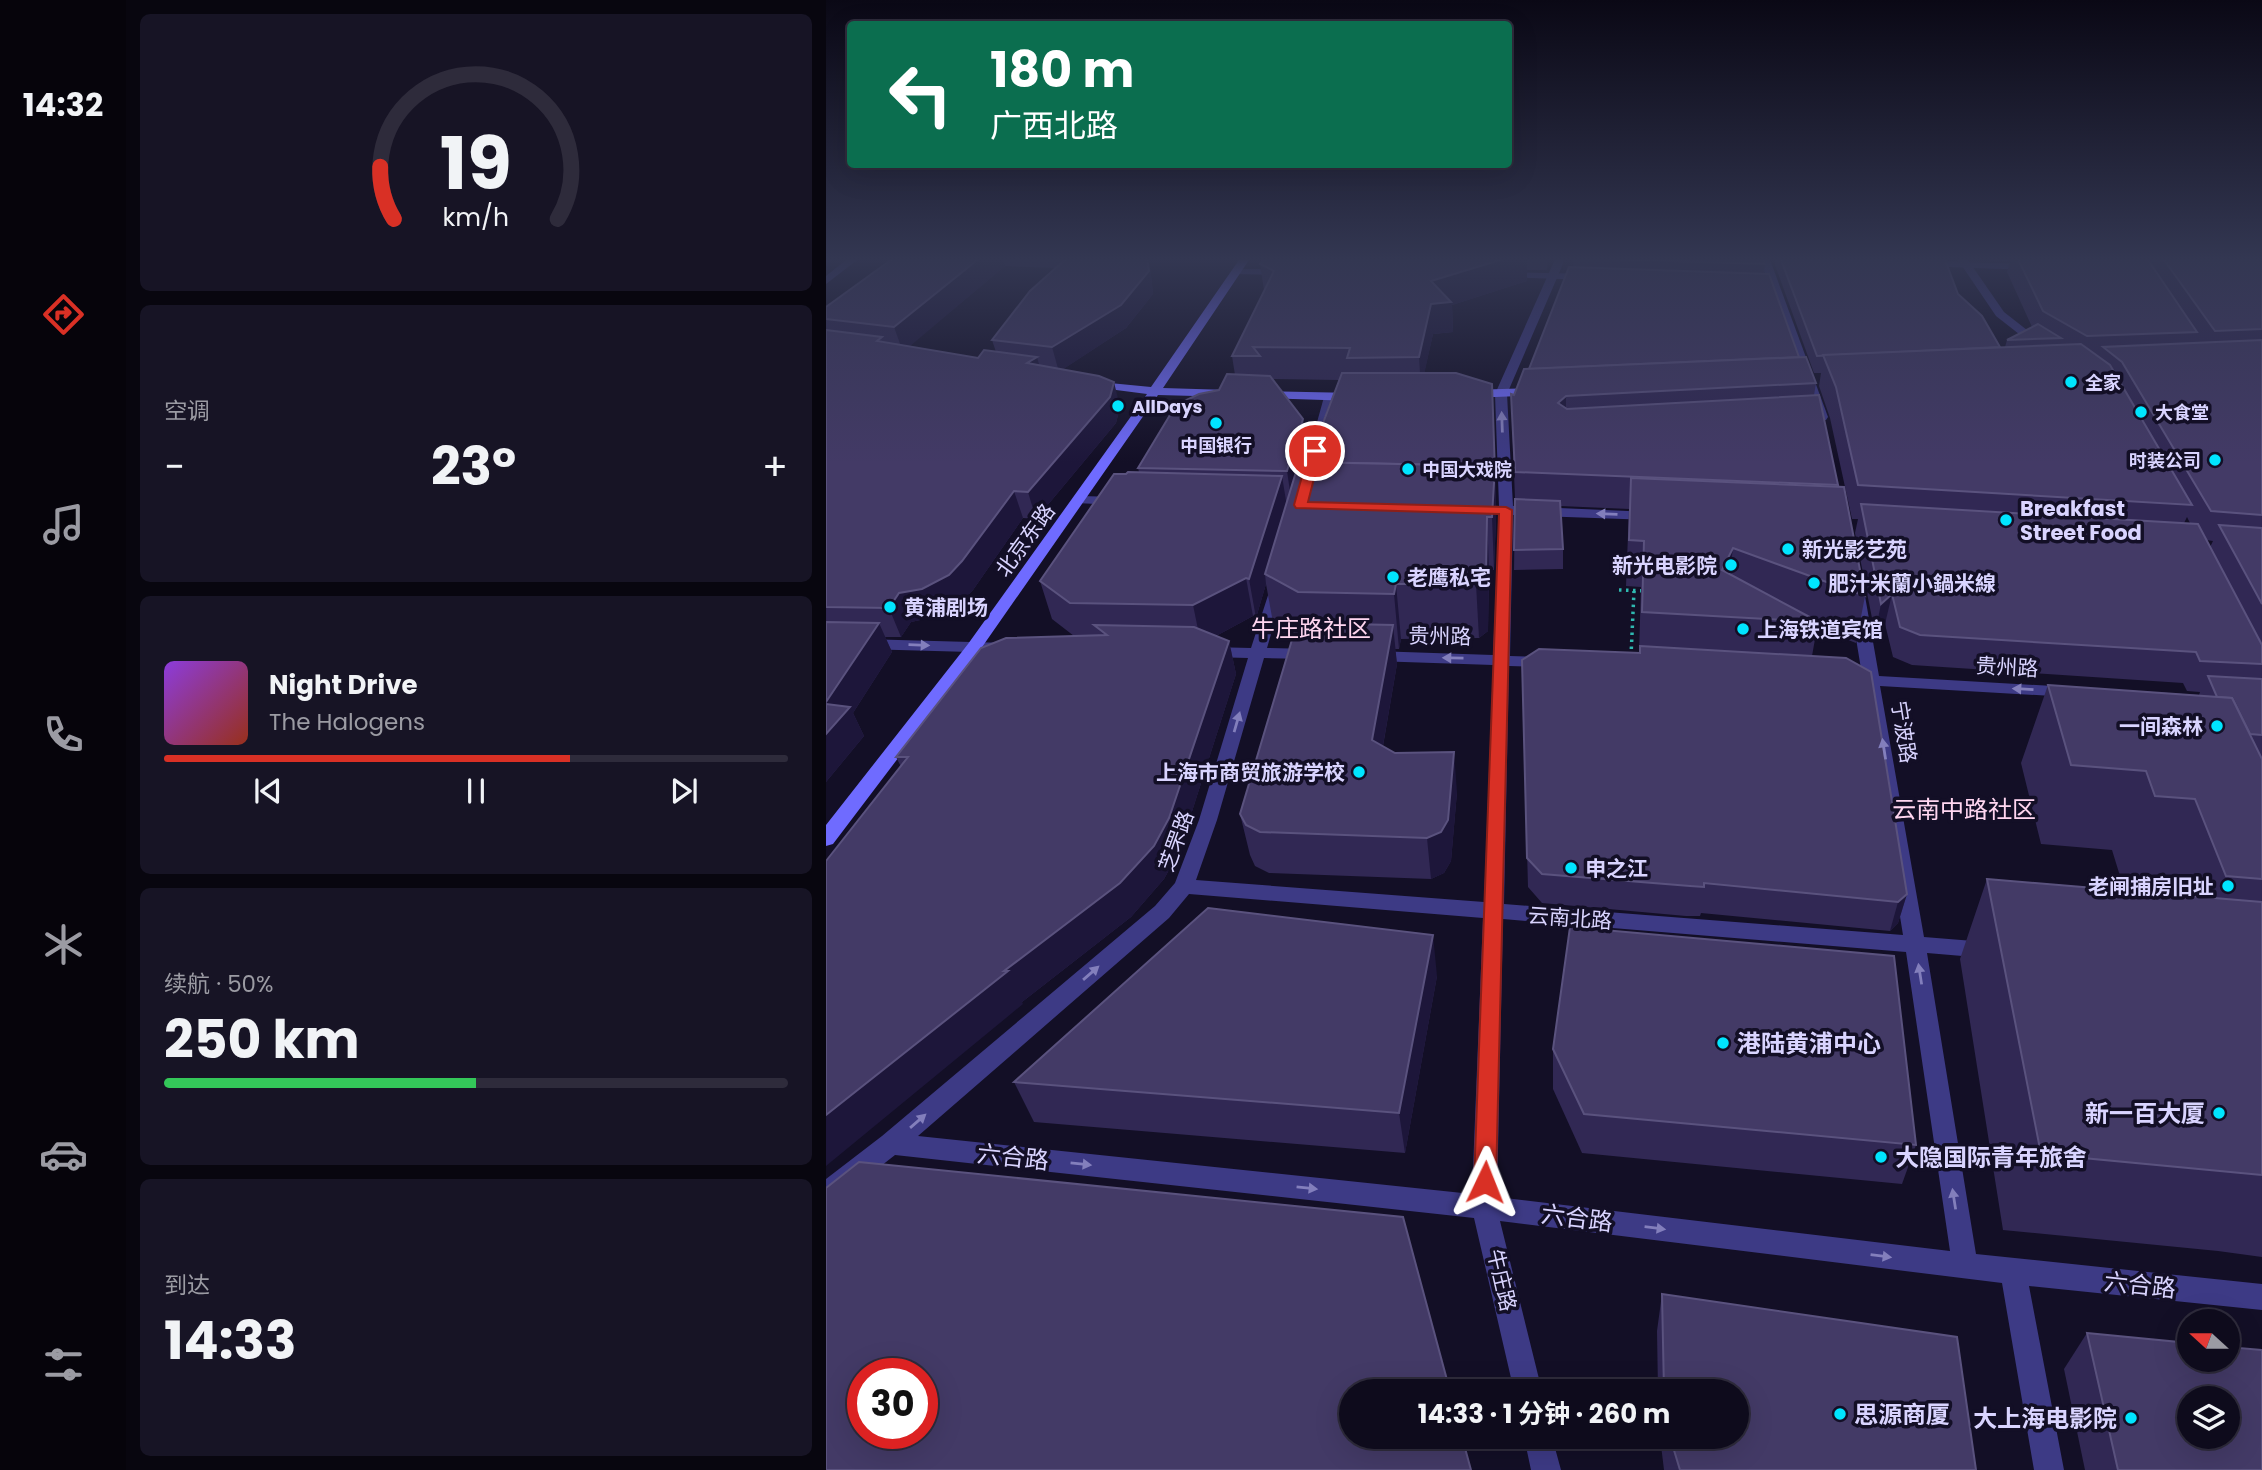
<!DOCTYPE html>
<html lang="zh">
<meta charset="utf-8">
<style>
:root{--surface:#0e0b1c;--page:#171425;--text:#f1f3f6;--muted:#9b9ba3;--line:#2e2b3b;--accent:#d93025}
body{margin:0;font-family:Poppins,"Noto Sans SC",sans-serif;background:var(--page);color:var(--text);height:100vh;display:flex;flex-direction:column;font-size:26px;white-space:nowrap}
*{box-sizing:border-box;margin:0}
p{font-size:23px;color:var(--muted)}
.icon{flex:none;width:38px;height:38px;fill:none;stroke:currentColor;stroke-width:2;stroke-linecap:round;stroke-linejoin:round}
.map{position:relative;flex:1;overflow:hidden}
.side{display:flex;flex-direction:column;gap:14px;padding:14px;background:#08060f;width:700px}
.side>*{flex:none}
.top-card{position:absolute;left:21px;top:21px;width:665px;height:147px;border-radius:7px;box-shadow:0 7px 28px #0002,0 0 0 2px var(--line);background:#0b6e4f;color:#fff;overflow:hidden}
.needle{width:46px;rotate:291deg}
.buttons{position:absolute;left:1351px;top:1309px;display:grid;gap:14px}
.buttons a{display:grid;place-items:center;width:63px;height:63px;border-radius:50%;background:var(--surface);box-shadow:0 7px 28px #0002,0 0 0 2px var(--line);font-size:35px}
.speed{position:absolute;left:21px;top:1358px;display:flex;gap:14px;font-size:35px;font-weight:700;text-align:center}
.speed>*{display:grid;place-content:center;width:91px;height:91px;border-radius:50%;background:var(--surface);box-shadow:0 7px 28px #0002,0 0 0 2px var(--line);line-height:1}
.speed .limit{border:10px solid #d22;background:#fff;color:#111}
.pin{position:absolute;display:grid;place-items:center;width:60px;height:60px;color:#fff;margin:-30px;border:4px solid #fff;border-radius:50%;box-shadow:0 2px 7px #0007}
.me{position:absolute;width:77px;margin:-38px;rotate:2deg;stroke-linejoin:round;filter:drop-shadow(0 0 5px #0008)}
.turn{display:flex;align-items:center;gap:24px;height:147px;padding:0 28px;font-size:32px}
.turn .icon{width:91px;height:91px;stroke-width:2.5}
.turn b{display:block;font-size:49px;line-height:60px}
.big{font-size:52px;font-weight:700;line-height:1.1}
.side .card{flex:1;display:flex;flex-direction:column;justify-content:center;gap:10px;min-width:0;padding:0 24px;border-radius:10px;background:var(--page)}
.side .dial{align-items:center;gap:0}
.dial svg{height:182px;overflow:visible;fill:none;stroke:var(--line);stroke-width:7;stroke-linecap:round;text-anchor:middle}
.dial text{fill:var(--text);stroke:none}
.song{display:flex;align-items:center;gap:21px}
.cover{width:84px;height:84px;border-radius:10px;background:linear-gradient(135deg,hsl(270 70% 55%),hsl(10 70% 35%))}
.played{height:7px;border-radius:4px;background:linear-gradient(90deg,var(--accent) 65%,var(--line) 65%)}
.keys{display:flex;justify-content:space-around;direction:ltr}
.heat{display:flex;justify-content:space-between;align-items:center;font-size:38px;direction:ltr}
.charge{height:10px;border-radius:5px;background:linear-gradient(90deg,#34c759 50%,var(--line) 0)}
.trip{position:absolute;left:513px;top:1379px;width:410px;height:70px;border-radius:35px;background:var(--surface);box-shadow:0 7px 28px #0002,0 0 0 2px var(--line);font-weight:700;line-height:70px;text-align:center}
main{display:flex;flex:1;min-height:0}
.dock{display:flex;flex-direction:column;width:126px;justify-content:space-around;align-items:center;background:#06040b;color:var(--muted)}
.dock .icon{width:49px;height:49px}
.dock .current{color:var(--accent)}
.dock b{font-size:32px;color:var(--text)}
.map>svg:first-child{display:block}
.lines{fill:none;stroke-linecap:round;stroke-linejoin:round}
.path{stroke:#2fb8b0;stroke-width:3.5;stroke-dasharray:2.5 4.5;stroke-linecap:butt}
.lane{fill:#3d3a85;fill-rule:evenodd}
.street{fill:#3d3a85;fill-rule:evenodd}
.secondary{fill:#6f6bff;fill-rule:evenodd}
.wall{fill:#312854;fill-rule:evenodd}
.shaded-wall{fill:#1d163a}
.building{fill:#433a66;stroke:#5a527e;stroke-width:2;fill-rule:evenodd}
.oneway{fill:#837fbc}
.route{fill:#d93025;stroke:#8d1f18;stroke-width:2}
.poi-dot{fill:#00e5ff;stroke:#130f26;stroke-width:2.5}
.labels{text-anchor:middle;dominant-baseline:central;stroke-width:7;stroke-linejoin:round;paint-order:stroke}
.far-poi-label{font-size:18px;font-weight:bold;fill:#d9d4ff;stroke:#130f26;text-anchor:start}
.poi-label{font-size:21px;font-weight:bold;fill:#d9d4ff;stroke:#130f26;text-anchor:start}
.street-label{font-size:21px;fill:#d9d4ff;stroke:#130f26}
.quarter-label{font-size:24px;fill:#ffd6f0;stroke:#130f26}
.near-poi-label{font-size:24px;font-weight:bold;fill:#d9d4ff;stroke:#130f26;text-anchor:start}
.near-street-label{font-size:24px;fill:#d9d4ff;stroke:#130f26}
</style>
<main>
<nav class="dock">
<b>14:32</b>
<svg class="icon current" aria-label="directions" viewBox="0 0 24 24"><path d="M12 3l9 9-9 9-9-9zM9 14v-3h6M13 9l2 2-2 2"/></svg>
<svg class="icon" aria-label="music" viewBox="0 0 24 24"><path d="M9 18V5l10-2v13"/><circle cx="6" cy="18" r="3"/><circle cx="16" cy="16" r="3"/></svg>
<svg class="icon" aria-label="phone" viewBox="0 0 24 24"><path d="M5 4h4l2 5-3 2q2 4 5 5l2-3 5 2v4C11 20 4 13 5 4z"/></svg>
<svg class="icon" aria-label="climate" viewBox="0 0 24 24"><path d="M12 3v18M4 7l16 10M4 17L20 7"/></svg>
<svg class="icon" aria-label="car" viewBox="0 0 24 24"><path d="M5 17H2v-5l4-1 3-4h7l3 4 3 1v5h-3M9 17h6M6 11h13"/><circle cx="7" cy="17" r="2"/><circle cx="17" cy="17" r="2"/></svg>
<svg class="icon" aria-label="filters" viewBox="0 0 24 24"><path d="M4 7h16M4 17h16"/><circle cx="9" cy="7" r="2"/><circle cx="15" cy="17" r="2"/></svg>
</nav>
<section class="side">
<div class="card dial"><svg viewBox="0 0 100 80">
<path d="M14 69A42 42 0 1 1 86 69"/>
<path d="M14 69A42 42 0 0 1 8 46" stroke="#d93025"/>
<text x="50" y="56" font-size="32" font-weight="700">19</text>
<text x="50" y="72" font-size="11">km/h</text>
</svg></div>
<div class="card"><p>空调</p>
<div class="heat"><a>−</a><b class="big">23°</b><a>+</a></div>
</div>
<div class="card">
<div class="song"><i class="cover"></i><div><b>Night Drive</b><p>The Halogens</p></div></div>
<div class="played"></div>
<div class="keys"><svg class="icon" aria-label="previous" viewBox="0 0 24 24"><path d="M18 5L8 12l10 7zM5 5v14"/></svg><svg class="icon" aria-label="pause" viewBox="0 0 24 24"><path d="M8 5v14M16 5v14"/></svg><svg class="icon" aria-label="next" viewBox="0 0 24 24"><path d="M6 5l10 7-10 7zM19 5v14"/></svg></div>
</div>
<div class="card"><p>续航 · 50%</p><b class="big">250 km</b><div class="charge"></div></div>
<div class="card"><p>到达</p><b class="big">14:33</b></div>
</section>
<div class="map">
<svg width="1436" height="1470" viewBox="0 0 1436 1470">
<rect width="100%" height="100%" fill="#130f26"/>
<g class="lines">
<g class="path">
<polyline points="793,590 821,591"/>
<polyline points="805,656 808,591"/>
</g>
<g class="lane">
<polygon points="1099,261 1204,264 1209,267 1204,270 1096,266 1094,264"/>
<polygon points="410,269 459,269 464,272 459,275 406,274 406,270"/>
<polygon points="680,272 764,274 769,277 764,280 676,277 675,275"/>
</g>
<g class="street">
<polygon points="24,257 35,257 0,284 0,276"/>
<path d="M730,257H740L681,394L687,506L825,512L832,516L825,520L687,515L684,656L720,657L728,662L720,667L683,666L678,904L1077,935L1037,685L1018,683L1016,679L1024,674L1036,675L1023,596L1026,593L1031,591L1039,596L1053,676L1244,687L1252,692L1244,697L1054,686L1098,937L1160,942L1167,944L1170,950L1167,956L1160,958L1101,953L1150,1254L1436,1284V1310L1203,1286L1238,1470H1208L1176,1283L674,1221L716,1391H688L648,1218L69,1155L9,1202L0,1206V1179L56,1136L329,906L349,883L373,820L422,658L384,657L376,652L384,647L425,648L446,583L451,581L459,586L441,648L485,649L493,654L485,659L438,658L391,820L370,880L658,902L667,665L548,661L540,656L548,651L667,655L673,514L646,513L639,509L646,505L673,506L669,394ZM363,894L657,918L646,1194L92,1136L343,918ZM677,919L1080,952L1124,1251L671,1197Z"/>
<polygon points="933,257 943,257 1002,417 1000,420 992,420 990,417"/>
<polygon points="1130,257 1140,257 1178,312 1219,344 1219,348 1211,348 1170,316"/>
<polygon points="504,393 510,397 497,444 491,448 486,447 485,444 498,397"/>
<polygon points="254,496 293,497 300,501 293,505 249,503 249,497"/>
<polygon points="0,638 181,643 189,648 181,653 0,648"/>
<polygon points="698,1437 726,1437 735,1470 705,1470"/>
</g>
<g class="secondary">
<polygon points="415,257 425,257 337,388 403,390 407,391 407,397 332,395 154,650 7,844 0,846 0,825 142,644 321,394 267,387 261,383 263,381 325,387"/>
<polygon points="711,388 715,389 715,395 644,398 638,394 644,390"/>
<polygon points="438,391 529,393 535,397 529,401 434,398 434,392"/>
</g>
</g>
<g class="wall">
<path d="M69,257H323L327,294L300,328L237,369L294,407L290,423L210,519L197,518L147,590L133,604L108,617L85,622L75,637H59L66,652L27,713L38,736L0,782V307ZM179,266L230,268L166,340L170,352L152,358L83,346Z"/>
<path d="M439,257H727L721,270H701V281L626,305L627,332L607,334L598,373L669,472L670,518L668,570H663L662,631L653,638L575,639L573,649H569L571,664L557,746L631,792L625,861L618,873L605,879L443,873L429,866L424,855L414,814L466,638L448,628L440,584L430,618L427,616L390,636L403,641L410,674L353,852L338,879L305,917L196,1002L197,1004L70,757L248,636L226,619L214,581L300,474L313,472L312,468L409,375L406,356L438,290L434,264ZM447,379L513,380L481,462H476L481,446L477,419Z"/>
<polygon points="737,257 939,264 938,273 973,357 990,383 988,395 1012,485 1039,596 1030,643 991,628 986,656 1081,894 1072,923 1064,931 875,913 874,916 860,916 716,903 702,887 696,660 813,653 815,587 800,586 803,509 734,506 737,549 737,569 688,570 689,499 685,394 688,395 703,369 742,269 737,270"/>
<path d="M950,257H1118L1132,294L1174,347H1179L1181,340L1206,327L1181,272L1184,261H1164L1163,257H1436V1257L1392,1251L1177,1230L1134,959L1161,879L1336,893L1331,879L1294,876L1286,850L1215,844L1195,763L1222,685L1373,695L1374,692L1361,691L1357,683L1086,665L1067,657L1059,624L1049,633L1029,533L1032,519H1026L1004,418L993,386L995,373H988L949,265ZM1361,517L1364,523H1358ZM1380,540L1387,541L1384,547Z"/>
<polygon points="611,976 579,1153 208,1122 188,1082"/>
<polygon points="727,1049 1090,1145 1076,1184 756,1153 727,1089"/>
<polygon points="836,1294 1150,1470 838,1470 834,1437 910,1437 910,1391 832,1391 831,1331"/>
<polygon points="1261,1333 1436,1470 1259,1470 1238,1369"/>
</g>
<g class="shaded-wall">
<polygon points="0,257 10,257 0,265"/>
<polygon points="155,257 176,257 179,266 77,352 68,327"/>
<polygon points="321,257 323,257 327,294 300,328 233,372 226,347"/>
<polygon points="684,257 701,257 701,281 626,305 627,332 607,334 595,389 593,357 605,281"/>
<polygon points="721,257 727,257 721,270"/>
<polygon points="737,257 750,257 748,258 747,267 737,270"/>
<polygon points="211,357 218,382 201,363"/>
<polygon points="288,382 294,407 290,423 210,519 202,492"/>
<polygon points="740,396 740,426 732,403"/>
<polygon points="477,419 481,446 465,498 461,471"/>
<polygon points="669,466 670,518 668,570 666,517"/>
<polygon points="456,476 462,513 439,574 440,584 430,618 423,579"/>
<polygon points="188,491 197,518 147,590 133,604 108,617 85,622 75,637 63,608 73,593"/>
<polygon points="661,517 663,570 662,631 653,638 650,584"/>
<polygon points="907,548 901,594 896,570"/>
<polygon points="420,578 427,616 375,644 367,605"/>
<polygon points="570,584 575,639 573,649 568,594"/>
<polygon points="1066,594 1059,624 1049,633 1055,604"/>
<polygon points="53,623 66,652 27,713 38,736 0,782 0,702"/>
<polygon points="567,625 571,664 551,780 546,740"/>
<polygon points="403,641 410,674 353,852 338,879 305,917 196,1002 197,1004 0,1166 0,1115 178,971"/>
<polygon points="628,752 631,792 625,861 618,873 605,879 601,838"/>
<polygon points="1081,894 1072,923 1064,931 1072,902"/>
<polygon points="607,935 611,976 579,1153 573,1113"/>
</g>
<g class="building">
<polygon points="69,257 155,257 68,327 0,319 0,307"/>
<polygon points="242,257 321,257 323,271 295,305 226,347 166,340 204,291"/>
<polygon points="439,257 684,257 605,281 625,302 605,304 593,357 521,358 524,348 427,347 434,356 406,356 448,271 434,264"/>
<polygon points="748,257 936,257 939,264 748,258"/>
<polygon points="954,257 1118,257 1132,294 1156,316 1174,347 991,356"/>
<polygon points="1191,257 1320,257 1371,332 1261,336 1217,311"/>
<polygon points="1336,257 1436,257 1436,329 1389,331"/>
<polygon points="743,267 943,274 973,357 703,369"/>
<polygon points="1212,324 1235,338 1181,340"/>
<polygon points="0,330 56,337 51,341 152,358 158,350 211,357 201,363 273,376 288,382 284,397 202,492 188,491 136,561 123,575 96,589 73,593 63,608 0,607"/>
<polygon points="1436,340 1436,515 1385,511 1296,362 1277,347"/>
<polygon points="1255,344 1284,365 1366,505 1032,485 1010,387 997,355"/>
<polygon points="980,357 990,383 740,396 732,403 741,409 993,395 1012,485 689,472 685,394 688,395 698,369"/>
<polygon points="516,373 630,373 666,384 669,472 669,466 481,462 490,433 492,436"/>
<polygon points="401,374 444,376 477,419 461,471 312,468 350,405 373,394 393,390"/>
<polygon points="473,462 669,466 666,517 661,517 660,576 650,584 570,584 568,594 472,592 439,574"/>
<polygon points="302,472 456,476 423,579 420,578 367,605 244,603 214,581 288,474 300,474"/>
<polygon points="805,478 1018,487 1039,596 907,548 896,570 993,622 816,612 818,541 803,540"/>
<polygon points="689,499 734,501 737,549 688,550"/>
<polygon points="1035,504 1372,524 1436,645 1436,664 1374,661 1370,652 1094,635 1074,627 1066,594 1055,604"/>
<polygon points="1393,525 1436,528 1436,604"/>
<polygon points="0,622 53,623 0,702"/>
<polygon points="471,623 567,625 546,740 569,753 628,752 622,820 615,832 601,838 434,832 420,825 414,814"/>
<polygon points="268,625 368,627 403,641 343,818 328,846 294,883 178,971 182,971 0,1115 0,861 82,757 70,757 155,648 180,638 281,635"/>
<polygon points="814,646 1020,658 1045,672 1081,894 1072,902 878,883 878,887 864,886 716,874 701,858 696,660 713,649 814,653"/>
<polygon points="1382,676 1436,679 1436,735 1424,734 1406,698 1391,697"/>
<polygon points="1222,685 1406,698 1436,759 1436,879 1400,876 1369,799 1329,796 1320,771 1245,765"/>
<polygon points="0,704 24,707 0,734"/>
<polygon points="1161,879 1436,902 1436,1175 1215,1154"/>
<polygon points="382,908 607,935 573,1113 188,1082"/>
<polygon points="744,927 1068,956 1090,1145 758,1114 727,1049"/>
<path d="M33,1162L577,1217L624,1391H525V1437H636L645,1470H0V1188ZM37,1374H96V1433H37Z"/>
<polygon points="836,1294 1131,1337 1150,1470 854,1470 844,1437 910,1437 910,1391 838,1391"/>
<path d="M1261,1333L1363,1343V1360H1402V1347L1436,1350V1470H1292ZM1363,1398H1402V1437H1363Z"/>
</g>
<defs><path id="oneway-solid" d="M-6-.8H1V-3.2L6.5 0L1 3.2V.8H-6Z" transform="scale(1.75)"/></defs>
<g class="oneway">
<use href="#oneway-solid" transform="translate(676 422) rotate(-92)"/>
<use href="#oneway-solid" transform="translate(781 514) rotate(-178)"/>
<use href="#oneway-solid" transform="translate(93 645) rotate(2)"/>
<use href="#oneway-solid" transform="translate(627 658) rotate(-179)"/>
<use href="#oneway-solid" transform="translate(1197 689) rotate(-177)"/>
<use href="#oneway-solid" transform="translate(411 722) rotate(-74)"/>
<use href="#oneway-solid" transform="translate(1058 749) rotate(-99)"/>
<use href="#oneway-solid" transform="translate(265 973) rotate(-41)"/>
<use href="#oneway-solid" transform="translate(1094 974) rotate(-99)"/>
<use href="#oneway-solid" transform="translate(92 1121) rotate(-41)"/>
<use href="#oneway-solid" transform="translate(255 1164) rotate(6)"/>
<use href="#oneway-solid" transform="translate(481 1188) rotate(6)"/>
<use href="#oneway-solid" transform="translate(1128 1199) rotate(-99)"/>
<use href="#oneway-solid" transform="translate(829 1228) rotate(7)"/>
<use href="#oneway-solid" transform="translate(1055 1256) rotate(7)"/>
</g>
<linearGradient id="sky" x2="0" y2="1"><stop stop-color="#0a0815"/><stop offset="0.56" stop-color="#333752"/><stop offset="1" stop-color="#333752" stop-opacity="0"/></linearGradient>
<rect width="1436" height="463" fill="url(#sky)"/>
<polygon class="route" points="489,448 495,451 482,502 680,507 686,510 670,1182 667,1189 659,1192 651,1189 648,1182 673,514 470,508 468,505 483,451"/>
<g class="poi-dot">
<circle cx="1245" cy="382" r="7"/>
<circle cx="292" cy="406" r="7"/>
<circle cx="1315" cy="412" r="7"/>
<circle cx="390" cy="423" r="7"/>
<circle cx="1389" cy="460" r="7"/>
<circle cx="582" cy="469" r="7"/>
<circle cx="1180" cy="520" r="7"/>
<circle cx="962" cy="549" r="7"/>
<circle cx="905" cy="565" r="7"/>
<circle cx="567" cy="577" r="7"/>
<circle cx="988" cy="583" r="7"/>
<circle cx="64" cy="607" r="7"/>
<circle cx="917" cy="629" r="7"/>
<circle cx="1391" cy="726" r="7"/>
<circle cx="533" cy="772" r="7"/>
<circle cx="745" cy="868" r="7"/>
<circle cx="1402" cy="886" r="7"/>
<circle cx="897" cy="1043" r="7"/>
<circle cx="1393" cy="1113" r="7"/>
<circle cx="1055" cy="1157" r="7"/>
<circle cx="1014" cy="1414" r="7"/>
<circle cx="1305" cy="1418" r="7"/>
</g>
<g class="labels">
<g class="far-poi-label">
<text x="1259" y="382">全家</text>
<text x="306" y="406">AllDays</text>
<text x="1329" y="412">大食堂</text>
<text x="390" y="445" text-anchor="middle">中国银行</text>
<text x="1375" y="460" text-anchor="end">时装公司</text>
<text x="596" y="469">中国大戏院</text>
</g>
<g class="poi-label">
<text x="1194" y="508">Breakfast<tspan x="1194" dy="24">Street Food</tspan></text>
<text x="976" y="549">新光影艺苑</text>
<text x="891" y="565" text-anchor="end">新光电影院</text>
<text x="581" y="577">老鹰私宅</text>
<text x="1002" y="583">肥汁米蘭小鍋米線</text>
<text x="78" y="607">黄浦剧场</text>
<text x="931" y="629">上海铁道宾馆</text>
<text x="1377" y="726" text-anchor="end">一间森林</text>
<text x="519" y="772" text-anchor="end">上海市商贸旅游学校</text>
<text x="759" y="868">申之江</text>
<text x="1388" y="886" text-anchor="end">老闸捕房旧址</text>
</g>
<g class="street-label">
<text transform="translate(199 540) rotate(-54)">北京东路</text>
<text transform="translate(614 636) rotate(1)">贵州路</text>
<text transform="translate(1181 667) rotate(3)">贵州路</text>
<text transform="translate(1078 732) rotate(81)">宁波路</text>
<text transform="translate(350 841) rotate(-70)">芝罘路</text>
<text transform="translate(744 918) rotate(4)">云南北路</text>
<text transform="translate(676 1280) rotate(77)">牛庄路</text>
</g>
<g class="quarter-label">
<text x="485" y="628">牛庄路社区</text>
<text x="1138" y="809">云南中路社区</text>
</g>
<g class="near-poi-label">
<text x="911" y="1043">港陆黄浦中心</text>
<text x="1379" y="1113" text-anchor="end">新一百大厦</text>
<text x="1069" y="1157">大隐国际青年旅舍</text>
<text x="1028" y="1414">思源商厦</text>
<text x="1291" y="1418" text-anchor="end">大上海电影院</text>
</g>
<g class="near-street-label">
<text transform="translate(187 1157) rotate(6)">六合路</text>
<text transform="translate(751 1218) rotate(7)">六合路</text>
<text transform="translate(1314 1285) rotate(6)">六合路</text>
</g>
</g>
</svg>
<div class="buttons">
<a><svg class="needle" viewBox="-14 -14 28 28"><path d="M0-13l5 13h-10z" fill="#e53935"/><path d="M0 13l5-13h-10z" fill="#9b9ba3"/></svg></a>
<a><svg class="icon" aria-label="layers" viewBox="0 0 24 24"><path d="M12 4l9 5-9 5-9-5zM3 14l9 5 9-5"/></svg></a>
</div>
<div class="speed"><div class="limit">30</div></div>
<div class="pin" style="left:489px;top:451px;background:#d93025"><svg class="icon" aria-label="arrive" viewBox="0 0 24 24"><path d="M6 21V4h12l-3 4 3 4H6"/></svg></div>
<svg class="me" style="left:659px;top:1182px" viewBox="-20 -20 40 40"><path d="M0-17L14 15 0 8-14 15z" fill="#d93025" stroke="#fff" stroke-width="4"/></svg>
<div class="trip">14:33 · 1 分钟 · 260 m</div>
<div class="top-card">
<div class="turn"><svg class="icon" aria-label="left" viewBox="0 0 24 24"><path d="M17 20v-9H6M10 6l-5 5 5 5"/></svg><div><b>180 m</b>广西北路</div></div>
</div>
</div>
</main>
